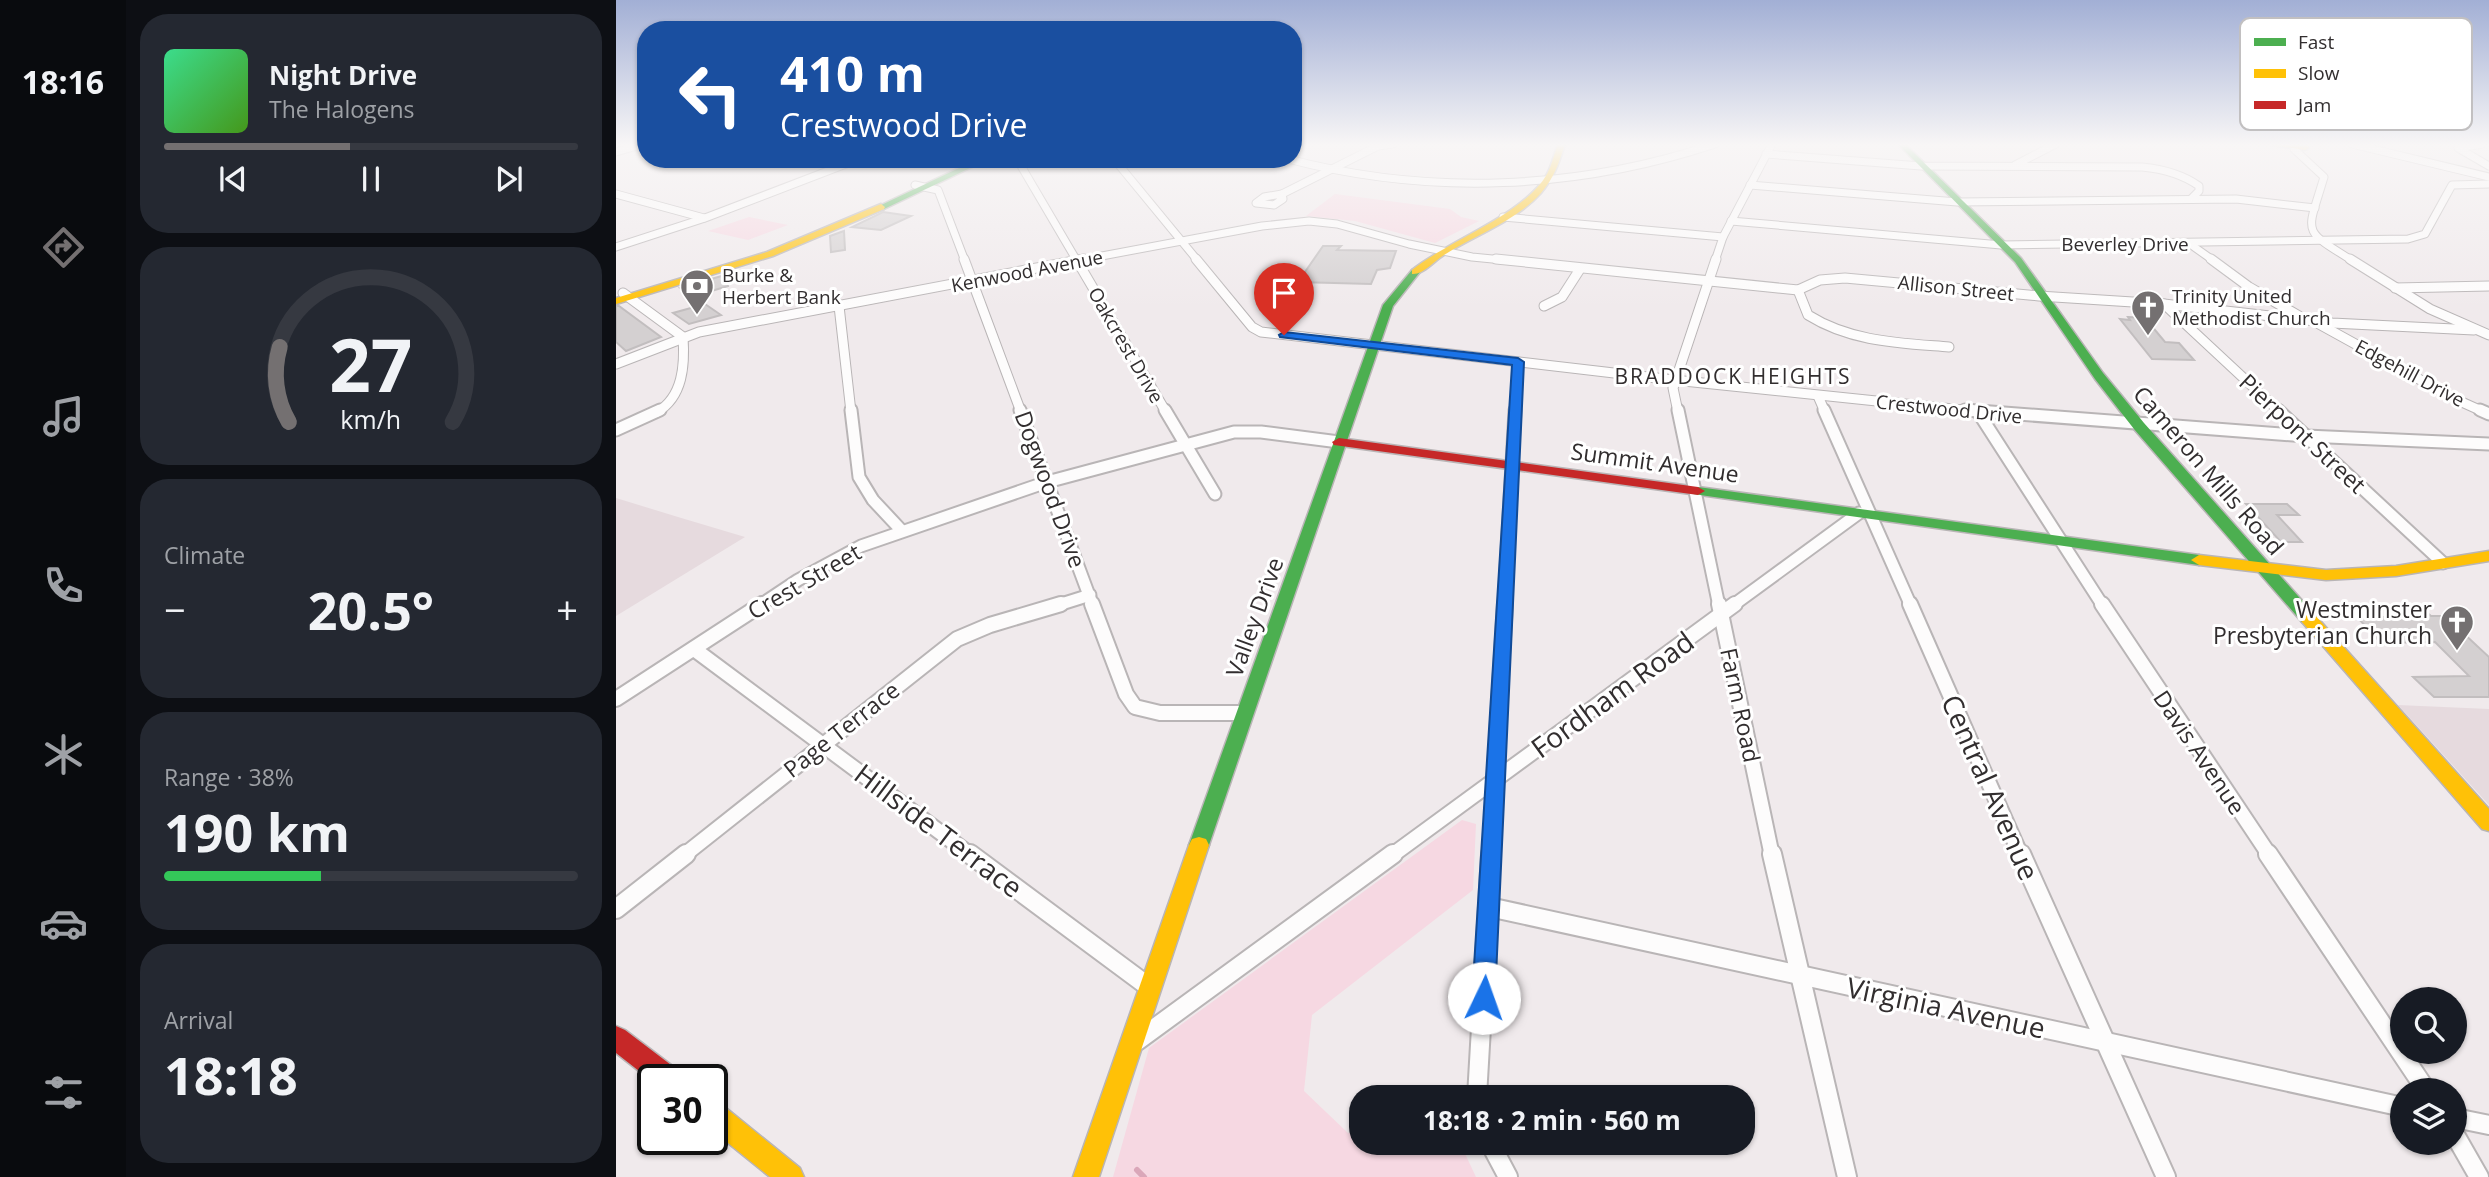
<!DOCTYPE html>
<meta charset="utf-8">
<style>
:root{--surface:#171b24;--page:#242831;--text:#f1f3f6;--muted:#9ea1a6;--line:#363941;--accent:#747071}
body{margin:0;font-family:"Open Sans",sans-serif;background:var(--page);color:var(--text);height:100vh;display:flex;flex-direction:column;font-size:26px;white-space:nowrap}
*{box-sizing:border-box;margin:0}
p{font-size:23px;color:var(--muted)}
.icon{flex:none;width:38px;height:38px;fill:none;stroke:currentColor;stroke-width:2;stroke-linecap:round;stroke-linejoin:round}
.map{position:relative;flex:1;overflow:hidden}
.panel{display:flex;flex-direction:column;gap:14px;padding:14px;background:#0d0f14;width:490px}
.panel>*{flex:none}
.guide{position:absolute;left:21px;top:21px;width:665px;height:147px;border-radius:28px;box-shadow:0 2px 5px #0004;background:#1a4fa0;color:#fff;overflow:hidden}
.fabs{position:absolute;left:1774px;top:987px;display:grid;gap:14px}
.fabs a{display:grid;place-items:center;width:77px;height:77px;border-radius:50%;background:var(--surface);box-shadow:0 2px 5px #0004;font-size:35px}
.speed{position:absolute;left:21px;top:1064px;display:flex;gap:14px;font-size:35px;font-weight:700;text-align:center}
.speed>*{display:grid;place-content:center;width:91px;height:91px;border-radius:50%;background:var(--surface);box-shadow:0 2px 5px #0004;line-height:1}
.speed .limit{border:4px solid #111;border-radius:10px;background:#fff;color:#111}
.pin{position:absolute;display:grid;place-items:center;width:60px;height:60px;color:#fff;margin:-72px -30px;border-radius:50% 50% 50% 0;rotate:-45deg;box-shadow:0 0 7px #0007}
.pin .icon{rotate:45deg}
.me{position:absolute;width:77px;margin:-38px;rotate:3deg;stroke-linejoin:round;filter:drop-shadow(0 0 5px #0008)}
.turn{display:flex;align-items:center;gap:24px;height:147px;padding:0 28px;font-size:32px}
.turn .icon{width:91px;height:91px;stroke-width:2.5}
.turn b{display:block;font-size:49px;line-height:60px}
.big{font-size:52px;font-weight:700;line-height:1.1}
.panel .card{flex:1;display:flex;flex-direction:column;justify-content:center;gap:10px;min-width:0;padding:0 24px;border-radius:28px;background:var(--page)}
.panel .dial{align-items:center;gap:0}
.dial svg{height:182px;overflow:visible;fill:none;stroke:var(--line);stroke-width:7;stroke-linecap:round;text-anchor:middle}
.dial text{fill:var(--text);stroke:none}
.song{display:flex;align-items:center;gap:21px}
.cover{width:84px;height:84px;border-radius:10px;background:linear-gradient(135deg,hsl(150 70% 55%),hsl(100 70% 35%))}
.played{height:7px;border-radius:4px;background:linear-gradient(90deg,var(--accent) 45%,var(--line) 45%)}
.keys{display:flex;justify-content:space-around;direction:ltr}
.heat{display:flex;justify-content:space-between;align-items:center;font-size:38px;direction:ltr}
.charge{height:10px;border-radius:5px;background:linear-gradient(90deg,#34c759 38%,var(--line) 0)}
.trip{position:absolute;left:733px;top:1085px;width:406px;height:70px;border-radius:28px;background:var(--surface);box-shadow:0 2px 5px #0004;font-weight:700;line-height:70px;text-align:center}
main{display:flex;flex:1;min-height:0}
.menu{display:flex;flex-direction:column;width:126px;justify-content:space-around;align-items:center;background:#090b0e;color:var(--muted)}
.menu .icon{width:49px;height:49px}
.menu .on{color:var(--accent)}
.menu b{font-size:32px;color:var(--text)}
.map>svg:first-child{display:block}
.built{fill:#e6dade}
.green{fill:#f6d8e2}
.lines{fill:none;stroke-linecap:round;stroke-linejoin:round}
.stream{stroke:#daa7b9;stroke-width:6}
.building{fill:#d4d0d1;stroke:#c2bebf;stroke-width:2}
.street-far4-casing{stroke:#b9b5b6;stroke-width:9}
.street-far3-casing{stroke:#b9b5b6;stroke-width:11}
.street-far2-casing{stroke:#b9b5b6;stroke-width:15}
.street-far1-casing{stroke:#b9b5b6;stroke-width:18}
.street-casing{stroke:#b9b5b6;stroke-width:22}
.fast-casing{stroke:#b9b5b6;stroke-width:3}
.slow-casing{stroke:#b9b5b6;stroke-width:3}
.jam-casing{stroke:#b9b5b6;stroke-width:3}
.street-far4{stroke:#fdfcfc;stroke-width:7}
.street-far3{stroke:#fdfcfc;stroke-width:9}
.street-far2{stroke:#fdfcfc;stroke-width:11}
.street-far1{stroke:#fdfcfc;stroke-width:14}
.street{stroke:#fdfcfc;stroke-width:18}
.fast{fill:#4caf50;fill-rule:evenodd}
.slow{fill:#ffc107;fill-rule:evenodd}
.jam{fill:#c62828;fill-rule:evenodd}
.route{fill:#1a73e8;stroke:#114b97;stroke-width:2}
.labels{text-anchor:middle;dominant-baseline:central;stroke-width:6;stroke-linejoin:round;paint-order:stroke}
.far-street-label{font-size:19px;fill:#322e2f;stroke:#fff}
.far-poi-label{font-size:19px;fill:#322e2f;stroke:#fff;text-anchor:start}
.far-neighbourhood-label{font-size:21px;letter-spacing:2px;fill:#322e2f;stroke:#fff}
.street-label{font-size:23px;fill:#322e2f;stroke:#fff}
.poi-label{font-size:23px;fill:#322e2f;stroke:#fff;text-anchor:end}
.near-street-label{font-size:28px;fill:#322e2f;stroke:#fff}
.key{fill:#fff;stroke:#c2c0c1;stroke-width:2}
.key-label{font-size:19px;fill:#322e2f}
</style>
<main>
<nav class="menu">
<b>18:16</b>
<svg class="icon on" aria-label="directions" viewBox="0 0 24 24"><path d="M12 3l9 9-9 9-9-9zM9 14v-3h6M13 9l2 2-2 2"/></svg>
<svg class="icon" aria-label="music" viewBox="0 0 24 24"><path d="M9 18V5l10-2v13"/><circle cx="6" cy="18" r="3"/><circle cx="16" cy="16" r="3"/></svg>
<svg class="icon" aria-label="phone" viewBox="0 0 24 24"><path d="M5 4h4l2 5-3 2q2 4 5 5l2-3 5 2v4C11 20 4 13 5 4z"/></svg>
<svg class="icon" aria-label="climate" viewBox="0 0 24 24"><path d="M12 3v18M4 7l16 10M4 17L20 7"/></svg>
<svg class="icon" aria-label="car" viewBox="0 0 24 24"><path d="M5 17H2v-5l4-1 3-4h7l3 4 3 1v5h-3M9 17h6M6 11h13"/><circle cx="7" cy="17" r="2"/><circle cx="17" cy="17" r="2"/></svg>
<svg class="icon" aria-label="filters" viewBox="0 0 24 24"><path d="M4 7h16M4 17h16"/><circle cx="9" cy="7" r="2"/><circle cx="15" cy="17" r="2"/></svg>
</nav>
<section class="panel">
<div class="card">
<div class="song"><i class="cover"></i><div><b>Night Drive</b><p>The Halogens</p></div></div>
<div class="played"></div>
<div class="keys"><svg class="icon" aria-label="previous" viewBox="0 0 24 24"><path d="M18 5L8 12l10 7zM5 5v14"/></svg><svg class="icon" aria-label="pause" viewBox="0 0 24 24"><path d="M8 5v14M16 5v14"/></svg><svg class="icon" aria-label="next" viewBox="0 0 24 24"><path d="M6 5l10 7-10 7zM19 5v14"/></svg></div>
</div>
<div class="card dial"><svg viewBox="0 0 100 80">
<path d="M14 69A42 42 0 1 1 86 69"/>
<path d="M14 69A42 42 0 0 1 10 36" stroke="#747071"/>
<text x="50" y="56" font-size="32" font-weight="700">27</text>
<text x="50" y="72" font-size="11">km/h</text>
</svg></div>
<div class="card"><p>Climate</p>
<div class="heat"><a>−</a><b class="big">20.5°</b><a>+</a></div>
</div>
<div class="card"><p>Range · 38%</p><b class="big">190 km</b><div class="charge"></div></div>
<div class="card"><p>Arrival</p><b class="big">18:18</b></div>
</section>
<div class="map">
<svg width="1873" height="1177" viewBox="0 0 1873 1177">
<rect width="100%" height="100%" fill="#f0eaec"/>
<g class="built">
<polygon points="0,498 62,517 129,537 0,616"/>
<polygon points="1782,705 1873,709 1873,805"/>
</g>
<g class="green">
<polygon points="719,194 834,209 845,217 863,221 819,243 739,221 690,216"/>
<polygon points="133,217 172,225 132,240 92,231"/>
<polygon points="846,820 860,824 857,890 696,1015 688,1091 732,1133 745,1129 746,1143 844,1143 860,1177 497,1177 533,1048"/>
</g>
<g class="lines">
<polyline class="stream" points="521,1170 528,1177"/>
</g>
<g class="building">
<polygon points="267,212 295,216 265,230 236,227"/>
<polygon points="228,231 229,250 215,252 214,236"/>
<polygon points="707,246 725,246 721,250 780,251 774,268 761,270 755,284 682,282"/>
<polygon points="109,275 112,286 76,297 64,288"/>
<polygon points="89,304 105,315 73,324 57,313"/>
<polygon points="0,306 3,306 45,337 10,351 0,342"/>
<polygon points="1512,317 1529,318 1549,342 1563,343 1578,360 1536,359 1504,319 1514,320"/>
<polygon points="1630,504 1671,504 1683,515 1661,515 1686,542 1665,542"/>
<polygon points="1783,610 1808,610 1815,616 1829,616 1873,657 1873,697 1818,697 1797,677 1853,676 1819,642 1765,643 1741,617 1789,617"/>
</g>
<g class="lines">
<g class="street-far4-casing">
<g id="street-far4">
<polyline points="1736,144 1873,177"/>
<polyline points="1866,144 1842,148 1873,166"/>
<path d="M1678,149L1708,177C1691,235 1684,228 1737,261"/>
<polyline points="0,152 28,144"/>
<path d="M1150,154L1305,166L1526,167C1547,169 1566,174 1583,186V191L1575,199"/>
<polyline points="401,159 461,261"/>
<polyline points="498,159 582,261"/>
<path d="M672,159C813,196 961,190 1099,144"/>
<polyline points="1399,165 1440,144"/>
<polyline points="299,185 322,190 349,261"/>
<polyline points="1134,185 1341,202 1620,199 1699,208"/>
<polyline points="0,194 88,218"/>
<polygon points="666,194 667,199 658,205 640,203 648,197"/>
<polyline points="666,194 762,146 777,144"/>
<polyline points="887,217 1107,237"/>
<polyline points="1115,221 1385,245 1792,239 1809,234 1836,185 1873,184"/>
<polyline points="1574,244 1598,261"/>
<polyline points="0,247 89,218 243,159"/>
<polyline points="459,261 646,226 693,221 721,224 793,244 856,257 897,261"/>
<polyline points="1099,261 1107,237 1156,144"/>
</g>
</g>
<g class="street-far3-casing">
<g id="street-far3">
<polyline points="348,259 405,412"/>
<polyline points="460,259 550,412"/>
<polyline points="580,259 636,327 645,332 1058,380 1366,412"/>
<polyline points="880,259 1182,290 1204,280 1229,278 1423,296 1548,304 1716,323 1858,330"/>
<polyline points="1595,259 1633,287 1683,316"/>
<polyline points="1734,259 1814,309 1873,335"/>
<polyline points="1779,288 1873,286"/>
<path d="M1182,290L1192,315C1235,342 1284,343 1333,347"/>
<path d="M7,293L67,337C69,365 67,397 41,412"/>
<polyline points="1548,304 1664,412"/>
<polyline points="223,306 235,412"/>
<polyline points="928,306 946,297 964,269"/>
<polyline points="1703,324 1839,399 1868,412"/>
<polyline points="0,364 83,332 468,259"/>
<polyline points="1202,396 1209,412"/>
<polyline points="899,412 902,362"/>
<polyline points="1062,412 1057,388 1100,259"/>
</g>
</g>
<g class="street-far2-casing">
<g id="street-far2">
<polyline points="235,410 243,477 257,500 286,531"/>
<polyline points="404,410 477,606"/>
<polyline points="549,410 599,494"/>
<polyline points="1062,410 1103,606"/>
<polyline points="1208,410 1295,606"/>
<polyline points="1349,410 1690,436 1873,444"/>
<polyline points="1662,410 1827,563"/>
<polyline points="1864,410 1873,414"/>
<polyline points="1362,412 1487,606"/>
<polyline points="0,430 44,410"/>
<polyline points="143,606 182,580 245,546 431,482 618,432 645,432 723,442"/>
<polyline points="439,606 474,595"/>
<polyline points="888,606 899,410"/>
<polyline points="1116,606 1243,513"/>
</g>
</g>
<g class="street-far1-casing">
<g id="street-far1">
<polyline points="476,604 510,694 519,707 544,713 628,713"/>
<polyline points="1103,604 1156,856"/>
<polyline points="1294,604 1405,856"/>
<polyline points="1486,604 1654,856"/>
<polyline points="78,649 356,856"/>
<polyline points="0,699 146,604"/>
<polyline points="67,856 341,639 374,625 445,604"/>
<polyline points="775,856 1119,604"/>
<polyline points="874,856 889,604"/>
</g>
</g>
<g class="street-casing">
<g id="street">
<polyline points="354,854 533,987"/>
<polyline points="1156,854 1231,1177"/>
<polyline points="1405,854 1550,1177"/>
<polyline points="1652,854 1810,1090"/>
<polyline points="873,907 1787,1107"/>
<polyline points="0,909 70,854"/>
<polyline points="521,1041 777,854"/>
<polyline points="861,1097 875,854"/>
<polyline points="1839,1118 1873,1125"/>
<polyline points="1839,1135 1863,1177"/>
<polyline points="874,1143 892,1177"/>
</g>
</g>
<g class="fast-casing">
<g id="fast">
<polygon points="1282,144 1289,144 1405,258 1487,373 1528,423 1698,614 1700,618 1698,622 1686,622 1518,429 1479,379 1399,262"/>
<polygon points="362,159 373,159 268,209 261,207"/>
<polygon points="796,270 804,272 777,306 593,845 590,851 583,853 576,851 573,845 767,305"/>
<polygon points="1082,487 1583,555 1591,560 1583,565 1077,494 1075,491 1077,488"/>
</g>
</g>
<g class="slow-casing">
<g id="slow">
<path d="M942,144H949C943,163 938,178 925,193C899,222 859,235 828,255C818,261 807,275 796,274V270C833,240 908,215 931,174C936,165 938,154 942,144Z"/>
<polygon points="1650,144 1691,144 1693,148 1689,150"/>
<polygon points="265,204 269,207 268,209 157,256 0,304 0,298 151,252"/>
<polygon points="1873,551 1873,561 1780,576 1710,580 1583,565 1575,560 1583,555 1710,570 1780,566"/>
<polygon points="1692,613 1698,614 1873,809 1873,831 1866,829 1686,622 1684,618 1686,614"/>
<polygon points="583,837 590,839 593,845 483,1177 457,1177 573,845 576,839"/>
<polygon points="96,1100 105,1104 184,1168 188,1177 154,1177 96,1130"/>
</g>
</g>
<g class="jam-casing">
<g id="jam">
<polygon points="723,438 1082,487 1089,491 1082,495 718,445 716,442"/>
<polygon points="0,1026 9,1030 63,1071 66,1080 37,1080 37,1082 0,1053"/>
</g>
</g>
<use href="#street-far4" class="street-far4"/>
<use href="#street-far3" class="street-far3"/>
<use href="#street-far2" class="street-far2"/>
<use href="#street-far1" class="street-far1"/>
<use href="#street" class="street"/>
<use href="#fast" class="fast"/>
<use href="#slow" class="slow"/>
<use href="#jam" class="jam"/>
</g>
<linearGradient id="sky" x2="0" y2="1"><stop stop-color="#a2afd5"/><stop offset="0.47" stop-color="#f8f6f6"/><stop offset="1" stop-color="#f8f6f6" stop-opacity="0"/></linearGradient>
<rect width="1873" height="308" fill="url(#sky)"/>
<polygon class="route" points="668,332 902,358 908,362 879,998 876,1005 868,1009 859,1005 856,998 896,365 664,337 663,335"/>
<defs>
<g id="bank-pin" transform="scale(1.75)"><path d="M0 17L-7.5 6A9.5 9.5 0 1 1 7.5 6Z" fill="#747071" stroke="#fff"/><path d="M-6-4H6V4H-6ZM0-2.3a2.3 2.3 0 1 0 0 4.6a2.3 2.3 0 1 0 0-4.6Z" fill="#fff"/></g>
<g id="church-pin" transform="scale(1.75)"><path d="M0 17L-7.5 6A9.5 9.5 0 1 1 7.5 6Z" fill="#747071" stroke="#fff"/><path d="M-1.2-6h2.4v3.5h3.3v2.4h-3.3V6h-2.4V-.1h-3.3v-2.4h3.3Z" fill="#fff"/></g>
</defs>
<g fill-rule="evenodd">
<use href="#bank-pin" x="81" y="286"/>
<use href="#church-pin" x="1532" y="307"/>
<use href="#church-pin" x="1841" y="622"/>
</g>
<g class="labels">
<g class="far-street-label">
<text x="1509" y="244">Beverley Drive</text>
<text transform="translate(411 271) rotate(-11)">Kenwood Avenue</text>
<text transform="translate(1340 288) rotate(6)">Allison Street</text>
<text transform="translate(510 345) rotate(60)">Oakcrest Drive</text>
<text transform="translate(1794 373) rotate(28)">Edgehill Drive</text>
<text transform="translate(1333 409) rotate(6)">Crestwood Drive</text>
</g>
<g class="far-poi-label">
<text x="106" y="275">Burke &amp;<tspan x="106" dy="22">Herbert Bank</tspan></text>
<text x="1556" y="296">Trinity United<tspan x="1556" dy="22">Methodist Church</tspan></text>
</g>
<g class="far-neighbourhood-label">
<text x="1117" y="376">BRADDOCK HEIGHTS</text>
</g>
<g class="street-label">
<text transform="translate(1687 433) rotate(43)">Pierpont Street</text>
<text transform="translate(1039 462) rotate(8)">Summit Avenue</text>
<text transform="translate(1593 470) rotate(49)">Cameron Mills Road</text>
<text transform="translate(435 489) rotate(70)">Dogwood Drive</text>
<text transform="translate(188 581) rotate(-30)">Crest Street</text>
<text transform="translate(638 617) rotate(-70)">Valley Drive</text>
<text transform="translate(1125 705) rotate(78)">Farm Road</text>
<text transform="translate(225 729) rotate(-38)">Page Terrace</text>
<text transform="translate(1584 752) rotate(56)">Davis Avenue</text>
</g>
<g class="poi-label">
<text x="1816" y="609">Westminster<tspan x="1816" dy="26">Presbyterian Church</tspan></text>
</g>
<g class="near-street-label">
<text transform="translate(996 694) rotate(-36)">Fordham Road</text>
<text transform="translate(1375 787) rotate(66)">Central Avenue</text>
<text transform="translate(323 830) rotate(37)">Hillside Terrace</text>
<text transform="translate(1330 1007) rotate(12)">Virginia Avenue</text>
</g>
</g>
<rect x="1624" y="18" width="232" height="112" rx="10" class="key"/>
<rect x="1638" y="38" width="32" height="8" fill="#4caf50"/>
<rect x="1638" y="69" width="32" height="9" fill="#ffc107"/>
<rect x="1638" y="101" width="32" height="8" fill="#c62828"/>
<g class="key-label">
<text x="1682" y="49">Fast</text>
<text x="1682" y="80">Slow</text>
<text x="1682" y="112">Jam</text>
</g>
</svg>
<div class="fabs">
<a><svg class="icon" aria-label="search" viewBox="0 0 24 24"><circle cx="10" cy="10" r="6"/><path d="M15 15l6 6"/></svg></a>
<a><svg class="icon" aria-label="layers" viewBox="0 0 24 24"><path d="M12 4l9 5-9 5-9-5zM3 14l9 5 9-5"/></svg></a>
</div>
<div class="speed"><div class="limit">30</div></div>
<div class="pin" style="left:668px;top:335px;background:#d93025"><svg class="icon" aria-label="arrive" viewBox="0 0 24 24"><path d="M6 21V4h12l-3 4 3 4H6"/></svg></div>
<svg class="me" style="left:868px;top:998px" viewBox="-20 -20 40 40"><circle r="19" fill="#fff"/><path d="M0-13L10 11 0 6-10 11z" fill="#1a73e8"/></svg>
<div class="trip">18:18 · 2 min · 560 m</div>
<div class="guide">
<div class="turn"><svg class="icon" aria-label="left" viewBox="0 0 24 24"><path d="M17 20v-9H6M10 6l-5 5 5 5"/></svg><div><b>410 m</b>Crestwood Drive</div></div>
</div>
</div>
</main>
